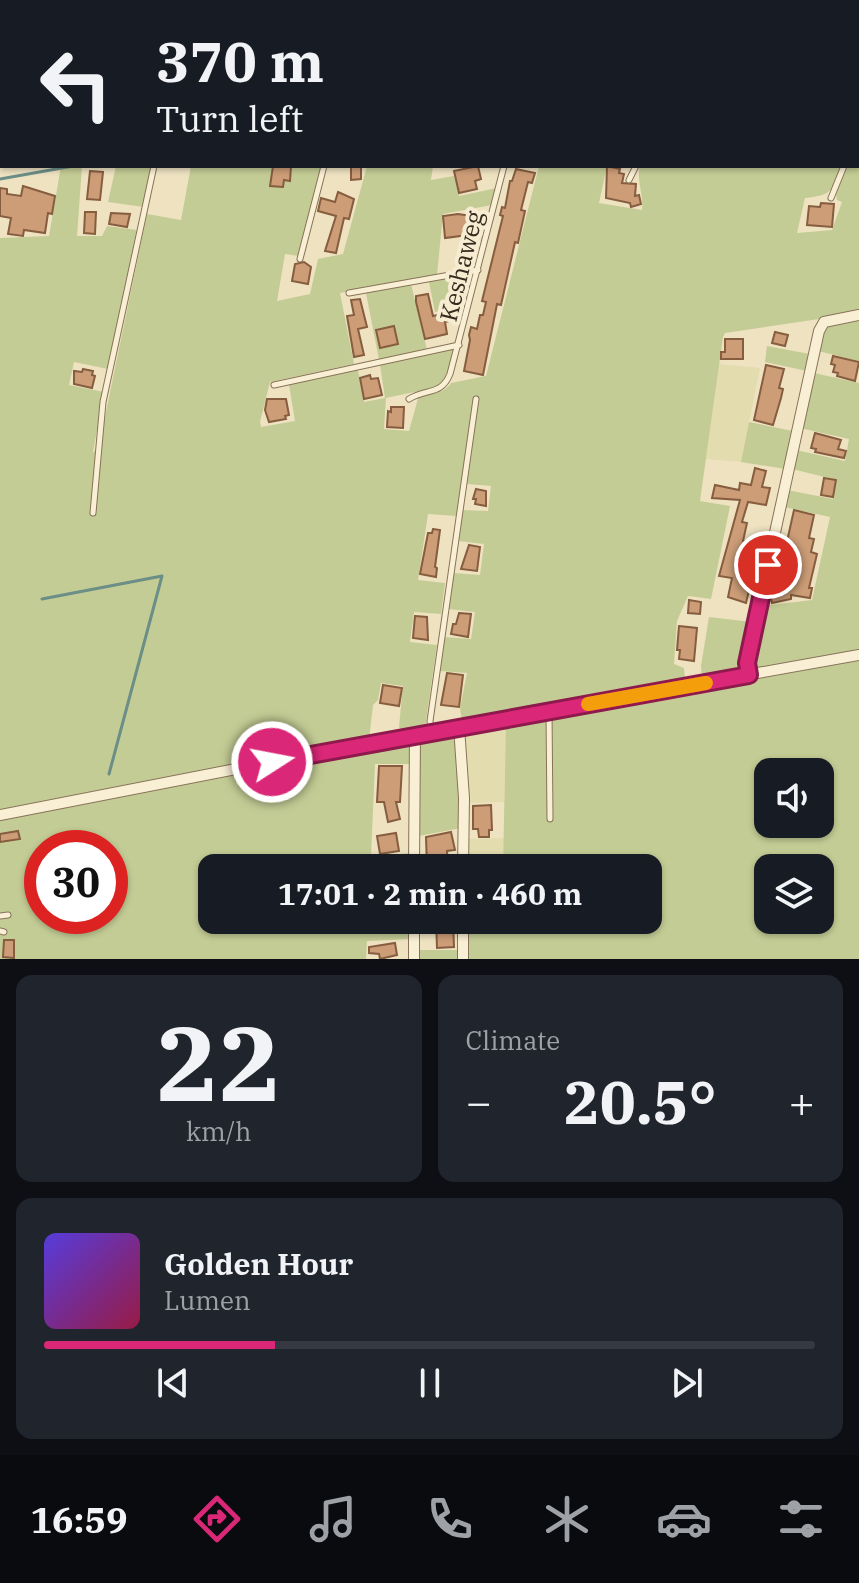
<!DOCTYPE html>
<meta charset="utf-8">
<style>
:root{--surface:#171b24;--page:#20242c;--text:#f1f3f6;--muted:#9ea1a6;--line:#363941;--accent:#db2777}
body{margin:0;font-family:"IBM Plex Serif",serif;background:var(--page);color:var(--text);height:100vh;display:flex;flex-direction:column;font-size:30px;white-space:nowrap}
*{box-sizing:border-box;margin:0}
p{font-size:26px;color:var(--muted)}
.icon{flex:none;width:44px;height:44px;fill:none;stroke:currentColor;stroke-width:2;stroke-linecap:round;stroke-linejoin:round}
.map{position:relative;height:959px;overflow:hidden}
.drawer{display:flex;flex-direction:column;gap:16px;padding:16px;background:#0d0f14;flex:1}
.drawer>*{flex:none}
.top-card{position:absolute;left:0px;top:0px;width:860px;height:168px;box-shadow:0 2px 6px #0004;background:#171b24;color:var(--text);overflow:hidden}
.tools{position:absolute;left:754px;top:758px;display:grid;gap:16px}
.tools a{display:grid;place-items:center;width:80px;height:80px;border-radius:16px;background:var(--surface);box-shadow:0 2px 6px #0004;font-size:40px}
.speed{position:absolute;left:24px;top:830px;display:flex;gap:16px;font-size:40px;font-weight:700;text-align:center}
.speed>*{display:grid;place-content:center;width:104px;height:104px;border-radius:50%;background:var(--surface);box-shadow:0 2px 6px #0004;line-height:1}
.speed .limit{border:12px solid #d22;background:#fff;color:#111}
.pin{position:absolute;display:grid;place-items:center;width:68px;height:68px;color:#fff;margin:-34px;border:4px solid #fff;border-radius:50%;box-shadow:0 2px 8px #0007}
.me{position:absolute;width:88px;margin:-44px;rotate:79deg;stroke-linejoin:round;filter:drop-shadow(0 0 6px #0008)}
.turn{display:flex;align-items:center;gap:28px;height:168px;padding:0 24px;font-size:36px}
.turn .icon{width:104px;height:104px;stroke-width:2.5}
.turn b{display:block;font-size:56px;line-height:68px}
.big{font-size:60px;font-weight:800;line-height:1.1}
.drawer .widget{flex:1;display:flex;flex-direction:column;justify-content:center;gap:12px;min-width:0;padding:0 28px;border-radius:16px;background:var(--page)}
.drawer .dial{align-items:center;gap:0}
.dial b{font-size:104px;line-height:1}
.song{display:flex;align-items:center;gap:24px}
.cover{width:96px;height:96px;border-radius:12px;background:linear-gradient(135deg,hsl(250 70% 55%),hsl(340 70% 35%))}
.played{height:8px;border-radius:4px;background:linear-gradient(90deg,var(--accent) 30%,var(--line) 30%)}
.keys{display:flex;justify-content:space-around;direction:ltr}
.heat{display:flex;justify-content:space-between;align-items:center;font-size:44px;direction:ltr}
.drawer .tiles{flex:1;display:grid;gap:16px;grid-template-columns:1fr 1fr}
.widget:last-child{grid-column:span 2}
.trip{position:absolute;left:198px;top:854px;width:464px;height:80px;border-radius:16px;background:var(--surface);box-shadow:0 2px 6px #0004;font-weight:800;line-height:80px;text-align:center}
.menu{display:flex;height:128px;justify-content:space-around;align-items:center;background:#090b0e;color:var(--muted)}
.menu .icon{width:56px;height:56px}
.menu .on{color:var(--accent)}
.menu b{font-size:36px;color:var(--text)}
.map>svg:first-child{display:block}
.farmland{fill:#e3dcaf}
.green{fill:#c4cc95;fill-rule:evenodd}
.lines{fill:none;stroke-linecap:round;stroke-linejoin:round}
.stream{stroke:#6b8e86;stroke-width:3}
.building{fill:#cc9d77;stroke:#865d3f;stroke-width:2}
.service-casing{stroke:#877359;stroke-width:7}
.minor-casing{stroke:#877359;stroke-width:12}
.service{stroke:#f9efd5;stroke-width:5}
.minor{stroke:#f9efd5;stroke-width:10}
.route-casing{stroke:#8e194d;stroke-width:20}
.route{stroke:#db2777;stroke-width:14}
.slow{stroke:#f59e0b;stroke-width:14}
.labels{text-anchor:middle;dominant-baseline:central;stroke-width:8;stroke-linejoin:round;paint-order:stroke}
.street-label{font-size:24px;fill:#372a1d;stroke:#f5ecd1}
</style>
<div class="map">
<svg width="859" height="959" viewBox="0 0 859 959">
<rect width="100%" height="100%" fill="#eee2c1"/>
<g class="farmland">
<polygon points="719,364 760,368 741,462 706,459"/>
<polygon points="506,722 504,802 466,803 463,732 465,729"/>
<polygon points="504,838 503,868 465,868 465,839"/>
</g>
<g class="green">
<polygon points="122,0 492,0 121,2"/>
<rect x="0" y="33" width="2" height="126"/>
<path d="M859,111V313L725,333L723,337L700,501L730,506L711,599L688,596L677,621L674,664L684,668L685,679L682,683L462,721L460,708L467,673L440,671L444,637L471,639L475,612L448,609L453,573L480,575L484,544L458,541L462,510L488,511L491,486L467,484L479,397L474,396L456,516L428,514L418,580L445,583L441,614L414,612L410,642L437,645L425,727L402,732L399,727L403,686L381,683L378,700L373,705L369,740L0,812V238L49,236L61,166H82L77,236H102L107,226L137,230L108,369L74,362L69,385L104,392L93,452L98,450L147,214L181,220L191,166H321L299,256L285,254L277,301L310,294L318,259L343,254L367,166H433L431,180L454,176L459,196L497,188L492,205L443,214L437,275L340,293L354,364L270,382L260,422L261,427L295,421L289,385L358,370L364,402L385,398L380,365L456,348L442,386L386,398L384,429L409,431L419,395C431,393 444,394 451,383L486,376L539,166H607L599,203L642,210C644,195 636,180 640,166H842C832,191 833,195 805,198L797,233L832,230L842,202L837,200L836,194L846,166H858Z"/>
<polygon points="116,166 153,166 144,207 108,202"/>
<polygon points="474,273 466,305 435,312 429,282"/>
<polygon points="411,284 427,350 379,360 366,293"/>
<path d="M859,317V361L818,351C824,318 829,324 859,317Z"/>
<polygon points="767,346 810,354 807,371 765,362"/>
<polygon points="814,373 859,383 859,651 755,669 752,668 751,660 761,606 812,600 830,517 784,507 787,490 833,499 837,480 792,469 796,450 845,461 849,439 800,428"/>
<polygon points="749,422 793,431 785,469 741,462"/>
<polygon points="709,617 752,622 745,671 702,678 701,666"/>
<path d="M859,659V959H465V920H648V868H503L506,722ZM768,772H820V824H768ZM768,868H820V920H768Z"/>
<polygon points="456,731 461,828 419,836 418,739"/>
<path d="M410,740L413,764H375L371,856L413,853V868H212V920H412L411,939L367,941L366,959H0V820ZM42,848H110V916H42Z"/>
<rect x="416" y="950" width="44" height="9"/>
</g>
<g class="lines">
<g class="stream">
<polyline points="858,26 859,25"/>
<polyline points="0,179 73,166"/>
<polyline points="42,599 162,576 109,774"/>
</g>
</g>
<g class="building">
<polygon points="273,166 291,166 290,181 284,180 283,187 270,186"/>
<polygon points="351,166 361,166 361,179 351,180"/>
<polygon points="478,166 481,179 475,181 477,189 459,193 454,171"/>
<polygon points="607,166 620,169 619,173 624,174 622,183 636,184 635,196 639,195 641,204 631,207 630,203 606,198"/>
<polygon points="516,169 535,173 532,183 528,182 521,210 525,211 518,243 515,242 501,305 497,304 483,375 464,371 470,340 469,335 471,327 477,329 480,315 483,315 486,302 482,301 503,216 500,215 502,207 505,208 510,181 512,181"/>
<polygon points="90,171 103,172 100,200 87,199"/>
<polygon points="23,186 55,196 52,214 48,213 45,233 24,230 23,236 8,234 11,218 0,216 0,188 7,189 7,194 21,196"/>
<polygon points="338,192 354,199 349,219 344,218 336,253 325,251 336,216 318,211 321,198 335,202"/>
<polygon points="821,203 834,204 832,227 807,225 809,206 820,207"/>
<polygon points="85,212 96,212 95,234 84,233"/>
<polygon points="111,213 130,214 127,227 109,224"/>
<polygon points="458,214 478,217 468,235 445,238 443,216"/>
<polygon points="304,262 311,267 308,284 292,281 295,264"/>
<polygon points="428,294 433,316 451,312 453,320 445,322 447,334 425,339 416,302 416,296"/>
<polygon points="360,299 367,327 358,329 364,355 354,357 347,316 354,315 351,300"/>
<polygon points="394,326 398,344 380,348 376,330"/>
<polygon points="775,332 788,335 785,346 772,343"/>
<polygon points="725,339 743,339 743,359 721,359 721,352 725,352"/>
<polygon points="833,356 859,362 855,381 837,376 838,373 833,372 835,365 831,364"/>
<polygon points="766,365 784,369 779,388 783,389 781,398 773,425 754,420"/>
<polygon points="83,369 93,371 92,375 95,376 92,388 74,384 74,371 82,372"/>
<polygon points="370,375 371,379 378,378 382,395 364,399 360,378"/>
<polygon points="267,399 286,399 289,415 285,416 286,419 269,422 265,410"/>
<polygon points="391,407 404,407 403,428 387,427 388,411 391,412"/>
<polygon points="815,433 841,440 838,449 846,451 844,458 815,452 816,449 811,448"/>
<polygon points="755,468 766,471 762,487 770,488 766,505 748,502 742,522 747,523 743,541 748,542 747,547 753,548 750,564 755,565 746,603 728,597 732,578 719,576 740,500 712,498 715,485 739,490 740,483 751,485"/>
<polygon points="824,478 836,480 833,497 821,495"/>
<polygon points="476,489 486,491 486,506 475,504 476,499 473,499"/>
<polygon points="794,510 814,515 809,538 814,539 811,552 817,554 809,588 812,588 810,598 791,595 791,599 772,603 770,594 774,594 775,575 789,576 796,548 786,546"/>
<polygon points="433,529 440,530 435,567 437,568 436,577 420,574 428,533 432,533"/>
<polygon points="469,545 480,547 477,571 461,569"/>
<polygon points="689,600 701,602 700,614 688,613"/>
<polygon points="459,613 471,614 468,637 451,634 453,624 456,624"/>
<polygon points="415,616 427,617 428,640 413,638"/>
<polygon points="679,626 697,628 694,661 679,659 680,650 677,650"/>
<polygon points="447,673 463,675 459,707 441,705"/>
<polygon points="383,685 402,688 399,706 380,703"/>
<polygon points="379,766 402,766 400,802 396,802 400,819 388,822 384,802 377,802"/>
<polygon points="491,805 492,830 489,830 489,837 479,837 478,829 473,829 473,806"/>
<polygon points="18,831 20,839 0,842 0,834"/>
<polygon points="451,832 455,850 447,851 448,868 427,868 426,837"/>
<polygon points="396,833 399,851 380,854 377,836"/>
<polygon points="436,920 453,920 454,947 437,948"/>
<polygon points="4,940 14,940 14,958 3,957"/>
<polygon points="395,943 397,955 380,959 379,954 369,953 369,947"/>
</g>
<g class="lines">
<g class="service-casing">
<g id="service">
<polyline points="0,2 2,2"/>
<polyline points="55,2 57,0"/>
<polyline points="858,106 859,102"/>
<polyline points="629,180 636,166"/>
<polyline points="831,198 844,166"/>
<polyline points="300,259 324,166"/>
<polyline points="349,293 478,270"/>
<polyline points="274,385 459,345"/>
<path d="M409,399C427,388 441,396 450,374L504,166"/>
<polyline points="93,513 103,402 154,166"/>
<polyline points="549,712 550,819"/>
<polyline points="431,731 430,721 476,399"/>
<polyline points="0,916 8,915"/>
<polyline points="0,931 4,932"/>
</g>
</g>
<g class="minor-casing">
<g id="minor">
<polyline points="118,2 118,0"/>
<polyline points="500,2 500,0"/>
<polyline points="577,2 578,0"/>
<polyline points="690,2 691,0"/>
<polyline points="858,15 859,15"/>
<polyline points="0,162 2,162"/>
<polyline points="749,675 747,663 755,624 819,331 824,322 859,315"/>
<polyline points="459,727 464,798 463,868"/>
<polyline points="0,815 415,734 859,655"/>
<polyline points="414,868 415,734"/>
<polyline points="414,959 414,920"/>
<polyline points="463,959 463,920"/>
</g>
</g>
<use href="#service" class="service"/>
<use href="#minor" class="minor"/>
</g>
<g class="lines">
<g class="route-casing">
<polyline id="route" points="272,762 749,675 747,663 768,565"/>
</g>
<use href="#route" class="route"/>
<polyline class="slow" points="588,704 706,683"/>
</g>
<g class="labels">
<g class="street-label">
<text transform="translate(461 266) rotate(-76)">Keshaweg</text>
</g>
</g>
</svg>
<div class="tools">
<a><svg class="icon" aria-label="sound" viewBox="0 0 24 24"><path d="M4 9h4l5-4v14l-5-4H4zM17 9q2 3 0 6"/></svg></a>
<a><svg class="icon" aria-label="layers" viewBox="0 0 24 24"><path d="M12 4l9 5-9 5-9-5zM3 14l9 5 9-5"/></svg></a>
</div>
<div class="speed"><div class="limit">30</div></div>
<div class="pin" style="left:768px;top:565px;background:#d93025"><svg class="icon" aria-label="arrive" viewBox="0 0 24 24"><path d="M6 21V4h12l-3 4 3 4H6"/></svg></div>
<svg class="me" style="left:272px;top:762px" viewBox="-20 -20 40 40"><circle r="17" fill="#db2777" stroke="#fff" stroke-width="3"/><path d="M0-11L8 9 0 5-8 9z" fill="#fff"/></svg>
<div class="trip">17:01 · 2 min · 460 m</div>
<div class="top-card">
<div class="turn"><svg class="icon" aria-label="left" viewBox="0 0 24 24"><path d="M17 20v-9H6M10 6l-5 5 5 5"/></svg><div><b>370 m</b>Turn left</div></div>
</div>
</div>
<section class="drawer">
<div class="tiles">
<div class="widget dial"><b>22</b><p>km/h</p></div>
<div class="widget"><p>Climate</p>
<div class="heat"><a>−</a><b class="big">20.5°</b><a>+</a></div>
</div>
<div class="widget">
<div class="song"><i class="cover"></i><div><b>Golden Hour</b><p>Lumen</p></div></div>
<div class="played"></div>
<div class="keys"><svg class="icon" aria-label="previous" viewBox="0 0 24 24"><path d="M18 5L8 12l10 7zM5 5v14"/></svg><svg class="icon" aria-label="pause" viewBox="0 0 24 24"><path d="M8 5v14M16 5v14"/></svg><svg class="icon" aria-label="next" viewBox="0 0 24 24"><path d="M6 5l10 7-10 7zM19 5v14"/></svg></div>
</div>
</div>
</section>
<nav class="menu">
<b>16:59</b>
<svg class="icon on" aria-label="directions" viewBox="0 0 24 24"><path d="M12 3l9 9-9 9-9-9zM9 14v-3h6M13 9l2 2-2 2"/></svg>
<svg class="icon" aria-label="music" viewBox="0 0 24 24"><path d="M9 18V5l10-2v13"/><circle cx="6" cy="18" r="3"/><circle cx="16" cy="16" r="3"/></svg>
<svg class="icon" aria-label="phone" viewBox="0 0 24 24"><path d="M5 4h4l2 5-3 2q2 4 5 5l2-3 5 2v4C11 20 4 13 5 4z"/></svg>
<svg class="icon" aria-label="climate" viewBox="0 0 24 24"><path d="M12 3v18M4 7l16 10M4 17L20 7"/></svg>
<svg class="icon" aria-label="car" viewBox="0 0 24 24"><path d="M5 17H2v-5l4-1 3-4h7l3 4 3 1v5h-3M9 17h6M6 11h13"/><circle cx="7" cy="17" r="2"/><circle cx="17" cy="17" r="2"/></svg>
<svg class="icon" aria-label="filters" viewBox="0 0 24 24"><path d="M4 7h16M4 17h16"/><circle cx="9" cy="7" r="2"/><circle cx="15" cy="17" r="2"/></svg>
</nav>
